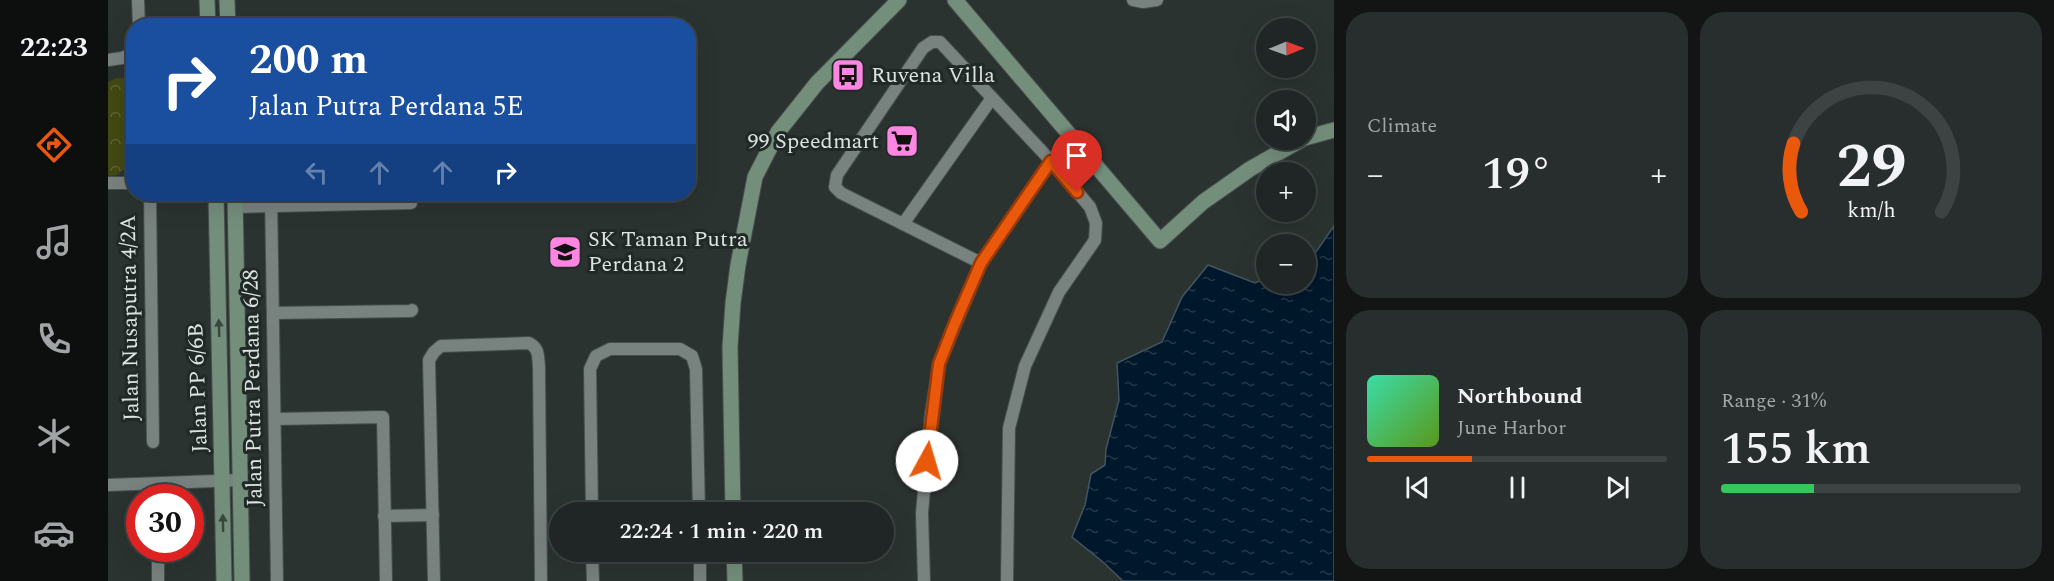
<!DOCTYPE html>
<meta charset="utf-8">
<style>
:root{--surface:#202625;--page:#282e2d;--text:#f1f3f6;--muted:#a2a5a7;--line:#3d4342;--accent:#ea580c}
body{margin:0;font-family:Spectral,serif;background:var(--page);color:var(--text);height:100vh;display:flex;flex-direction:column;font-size:22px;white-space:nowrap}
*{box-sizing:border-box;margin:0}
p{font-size:20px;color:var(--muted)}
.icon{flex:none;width:33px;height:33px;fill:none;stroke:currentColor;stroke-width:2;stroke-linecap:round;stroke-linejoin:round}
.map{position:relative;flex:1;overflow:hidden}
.panel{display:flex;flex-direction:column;gap:12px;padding:12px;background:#121514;width:720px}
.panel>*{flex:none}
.top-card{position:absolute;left:18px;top:18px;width:570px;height:183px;border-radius:24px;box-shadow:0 6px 24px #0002,0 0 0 2px var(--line);background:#1a4fa0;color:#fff;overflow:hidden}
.needle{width:39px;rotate:89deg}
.fabs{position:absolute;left:1148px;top:18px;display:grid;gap:12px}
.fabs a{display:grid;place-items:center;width:60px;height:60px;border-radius:50%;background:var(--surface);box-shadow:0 6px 24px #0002,0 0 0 2px var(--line);font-size:30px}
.speed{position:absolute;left:18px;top:484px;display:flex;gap:12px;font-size:30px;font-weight:700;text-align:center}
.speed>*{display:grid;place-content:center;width:78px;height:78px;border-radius:50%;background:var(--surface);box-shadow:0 6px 24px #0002,0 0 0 2px var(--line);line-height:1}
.speed .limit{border:9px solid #d22;background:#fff;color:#111}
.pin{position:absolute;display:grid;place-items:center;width:51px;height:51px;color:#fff;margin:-62px -26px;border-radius:50% 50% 50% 0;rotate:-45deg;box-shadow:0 0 6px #0007}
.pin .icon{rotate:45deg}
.me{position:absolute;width:66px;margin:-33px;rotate:6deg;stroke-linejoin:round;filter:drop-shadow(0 0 4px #0008)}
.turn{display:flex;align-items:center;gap:21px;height:126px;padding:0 24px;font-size:27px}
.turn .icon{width:78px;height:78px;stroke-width:2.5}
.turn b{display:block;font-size:42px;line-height:51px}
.lanes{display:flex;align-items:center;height:57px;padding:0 24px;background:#0003;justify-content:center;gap:30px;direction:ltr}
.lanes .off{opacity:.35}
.big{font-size:45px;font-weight:600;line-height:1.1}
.panel .card{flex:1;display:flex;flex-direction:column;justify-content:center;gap:9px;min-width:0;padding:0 21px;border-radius:24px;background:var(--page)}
.panel .dial{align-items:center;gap:0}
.dial svg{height:156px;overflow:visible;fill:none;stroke:var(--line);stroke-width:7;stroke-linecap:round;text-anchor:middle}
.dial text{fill:var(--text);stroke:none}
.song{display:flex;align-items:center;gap:18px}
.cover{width:72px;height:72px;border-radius:9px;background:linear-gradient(135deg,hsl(160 70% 55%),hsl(90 70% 35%))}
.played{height:6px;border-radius:3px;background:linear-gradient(90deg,var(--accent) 35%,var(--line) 35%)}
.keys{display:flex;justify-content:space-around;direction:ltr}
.heat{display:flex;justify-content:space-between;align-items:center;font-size:33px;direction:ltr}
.charge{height:9px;border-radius:4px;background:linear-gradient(90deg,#34c759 31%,var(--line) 0)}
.panel .tiles{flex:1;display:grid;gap:12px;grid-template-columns:repeat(2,1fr)}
.trip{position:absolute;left:441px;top:502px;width:345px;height:60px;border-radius:30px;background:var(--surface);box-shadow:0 6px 24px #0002,0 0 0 2px var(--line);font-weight:600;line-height:60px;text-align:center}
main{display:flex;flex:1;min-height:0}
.tabs{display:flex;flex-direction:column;width:108px;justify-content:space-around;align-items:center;background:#0d0f0f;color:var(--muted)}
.tabs .icon{width:42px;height:42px}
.tabs .current{color:var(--accent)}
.tabs b{font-size:27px;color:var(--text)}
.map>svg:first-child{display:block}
.forest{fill:url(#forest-crowns)}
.water{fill:url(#water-ripples);stroke:#425561;stroke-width:1.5}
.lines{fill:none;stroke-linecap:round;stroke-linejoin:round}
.street-casing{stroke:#474f4d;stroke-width:14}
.secondary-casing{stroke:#474f4d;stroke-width:17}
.street{stroke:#78827f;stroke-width:12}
.secondary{stroke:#748e7c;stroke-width:15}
.oneway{fill:#3a4740}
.route-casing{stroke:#983908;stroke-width:15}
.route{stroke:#ea580c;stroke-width:10}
.labels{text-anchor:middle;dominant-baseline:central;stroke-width:6;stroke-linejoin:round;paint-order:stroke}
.poi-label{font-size:22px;fill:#dce2e0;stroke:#212927;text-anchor:start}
.street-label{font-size:22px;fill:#dce2e0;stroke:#212927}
</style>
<main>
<nav class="tabs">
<b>22:23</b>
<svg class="icon current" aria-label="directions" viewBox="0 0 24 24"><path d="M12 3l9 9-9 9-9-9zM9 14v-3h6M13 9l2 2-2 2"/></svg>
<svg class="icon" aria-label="music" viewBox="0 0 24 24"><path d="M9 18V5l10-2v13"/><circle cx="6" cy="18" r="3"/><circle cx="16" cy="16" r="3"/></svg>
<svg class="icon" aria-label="phone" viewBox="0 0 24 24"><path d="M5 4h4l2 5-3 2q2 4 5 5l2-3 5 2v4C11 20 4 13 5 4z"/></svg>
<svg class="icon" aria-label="climate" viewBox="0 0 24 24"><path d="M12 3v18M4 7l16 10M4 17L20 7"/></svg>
<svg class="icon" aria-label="car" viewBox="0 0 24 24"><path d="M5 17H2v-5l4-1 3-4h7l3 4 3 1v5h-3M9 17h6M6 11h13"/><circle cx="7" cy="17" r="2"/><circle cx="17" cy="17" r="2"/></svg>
</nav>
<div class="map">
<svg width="1226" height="581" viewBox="0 0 1226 581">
<defs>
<pattern id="forest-crowns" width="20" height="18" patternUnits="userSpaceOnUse" patternTransform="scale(1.5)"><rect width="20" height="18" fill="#424912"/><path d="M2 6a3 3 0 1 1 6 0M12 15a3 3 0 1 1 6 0" fill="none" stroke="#5d6334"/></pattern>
<pattern id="water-ripples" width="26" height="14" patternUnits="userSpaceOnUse" patternTransform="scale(1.5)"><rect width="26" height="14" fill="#00182b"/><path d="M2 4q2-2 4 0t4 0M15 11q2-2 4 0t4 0" fill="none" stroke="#253949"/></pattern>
</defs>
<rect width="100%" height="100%" fill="#2b3331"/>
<polygon class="forest" points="9,78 25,78 25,162 9,175 0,176 0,82"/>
<polygon class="water" points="1226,226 1226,581 1015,581 995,562 964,537 977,505 983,474 997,465 998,449 1011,400 1009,363 1054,342 1074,297 1100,265 1147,283 1158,278 1158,284 1197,284 1197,257 1208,252"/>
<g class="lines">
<g class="street-casing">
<g id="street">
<polyline points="30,0 31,26"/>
<polyline points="1025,0 1035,2 1049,0"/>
<polyline points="0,60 14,58 26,53"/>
<polyline points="0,183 26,183"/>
<polyline points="42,194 45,442"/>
<polyline points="163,194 169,581"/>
<polyline points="127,207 303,203"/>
<polyline points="795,224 884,98"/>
<polyline points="873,263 733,193 727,187 729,175 815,48 824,42 832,42 943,161 982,207 988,223 987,240 951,292 917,366 901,428 899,581"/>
<polyline points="165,313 303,311 304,310"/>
<polyline points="167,419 275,417 278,581"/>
<polyline points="0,485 133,480"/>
<polyline points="591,512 625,511"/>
<polyline points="484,513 482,369 488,356 502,349 572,349 584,356 588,369 591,513"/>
<polyline points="276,516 325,515"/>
<polyline points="484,552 485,581"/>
<polyline points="592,552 592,581"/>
<polyline points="50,560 50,581"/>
<path d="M326,581L321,360L326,352L333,346L421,343C431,348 430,356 431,367L433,581"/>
<polyline points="816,581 814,513 823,414 831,364 873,263 943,161 964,139"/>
</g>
</g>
<g class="secondary-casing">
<g id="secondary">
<polyline points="99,0 100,26"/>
<polyline points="119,0 120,26"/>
<polyline points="847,0 1052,241 1095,202 1142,169 1193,140"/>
<polyline points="1197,138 1226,130"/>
<polyline points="108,194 116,581"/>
<polyline points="127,194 134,581"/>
<polyline points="625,513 622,347 625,303 630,265 647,177 670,132 709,83 791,0"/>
<polyline points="626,552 627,581"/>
</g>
</g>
<use href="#street" class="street"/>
<use href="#secondary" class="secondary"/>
</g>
<defs><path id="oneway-solid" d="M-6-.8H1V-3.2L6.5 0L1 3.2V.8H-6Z" transform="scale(1.5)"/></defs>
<g class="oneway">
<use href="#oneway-solid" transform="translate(111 328) rotate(-92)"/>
<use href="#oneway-solid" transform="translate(115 523) rotate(-91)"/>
</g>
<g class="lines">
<g class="route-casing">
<polyline id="route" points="819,461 831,364 847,323 873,263 943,161 969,192"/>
</g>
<use href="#route" class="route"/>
</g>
<defs>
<g id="bus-square" transform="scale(1.725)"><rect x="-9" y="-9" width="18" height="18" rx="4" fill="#fd86e2" stroke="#212927"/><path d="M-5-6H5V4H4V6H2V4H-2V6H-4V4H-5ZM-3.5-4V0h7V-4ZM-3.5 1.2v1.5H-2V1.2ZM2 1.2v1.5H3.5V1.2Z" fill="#111"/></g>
<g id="supermarket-square" transform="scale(1.725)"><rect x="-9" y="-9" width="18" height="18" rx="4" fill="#fd86e2" stroke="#212927"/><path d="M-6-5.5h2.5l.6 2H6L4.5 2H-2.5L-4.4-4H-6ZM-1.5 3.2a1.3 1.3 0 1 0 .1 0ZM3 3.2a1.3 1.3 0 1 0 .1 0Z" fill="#111"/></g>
<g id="school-square" transform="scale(1.725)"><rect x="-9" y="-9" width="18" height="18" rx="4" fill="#fd86e2" stroke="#212927"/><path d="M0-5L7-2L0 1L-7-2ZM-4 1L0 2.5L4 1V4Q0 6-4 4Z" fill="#111"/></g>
</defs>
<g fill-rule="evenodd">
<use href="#bus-square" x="740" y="75"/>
<use href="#supermarket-square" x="794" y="141"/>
<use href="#school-square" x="457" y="252"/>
</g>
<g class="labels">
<g class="poi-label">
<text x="763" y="75">Ruvena Villa</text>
<text x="771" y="141" text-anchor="end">99 Speedmart</text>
<text x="480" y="239">SK Taman Putra<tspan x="480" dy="25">Perdana 2</tspan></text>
</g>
<g class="street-label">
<text transform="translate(22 318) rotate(-91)">Jalan Nusaputra 4/2A</text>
<text transform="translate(90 388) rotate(-92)">Jalan PP 6/6B</text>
<text transform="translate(145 388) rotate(-91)">Jalan Putra Perdana 6/28</text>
</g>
</g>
</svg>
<div class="fabs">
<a><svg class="needle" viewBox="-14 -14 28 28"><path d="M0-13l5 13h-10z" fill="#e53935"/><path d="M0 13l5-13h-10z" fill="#a2a5a7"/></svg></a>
<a><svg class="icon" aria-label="sound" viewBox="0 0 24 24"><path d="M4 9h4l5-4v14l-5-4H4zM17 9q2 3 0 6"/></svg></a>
<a>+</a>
<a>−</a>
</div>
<div class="speed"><div class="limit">30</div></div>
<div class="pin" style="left:969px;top:192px;background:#d93025"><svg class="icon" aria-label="arrive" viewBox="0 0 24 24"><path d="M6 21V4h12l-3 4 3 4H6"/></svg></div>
<svg class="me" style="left:819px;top:461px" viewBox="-20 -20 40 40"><circle r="19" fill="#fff"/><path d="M0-13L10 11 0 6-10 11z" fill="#ea580c"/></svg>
<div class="trip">22:24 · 1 min · 220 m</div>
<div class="top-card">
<div class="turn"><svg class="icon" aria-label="right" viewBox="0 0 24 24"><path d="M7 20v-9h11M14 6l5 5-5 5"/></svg><div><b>200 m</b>Jalan Putra Perdana 5E</div></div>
<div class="lanes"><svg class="icon off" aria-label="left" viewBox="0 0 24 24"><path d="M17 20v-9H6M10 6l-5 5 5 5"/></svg><svg class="icon off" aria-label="ahead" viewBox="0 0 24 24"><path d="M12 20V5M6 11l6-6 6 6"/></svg><svg class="icon off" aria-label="ahead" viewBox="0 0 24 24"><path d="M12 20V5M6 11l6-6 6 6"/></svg><svg class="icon" aria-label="right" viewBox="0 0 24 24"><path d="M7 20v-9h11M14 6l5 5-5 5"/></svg></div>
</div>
</div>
<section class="panel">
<div class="tiles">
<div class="card"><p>Climate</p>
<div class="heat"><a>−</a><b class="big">19°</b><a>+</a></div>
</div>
<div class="card dial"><svg viewBox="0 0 100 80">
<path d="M14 69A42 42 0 1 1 86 69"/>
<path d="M14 69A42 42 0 0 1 10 34" stroke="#ea580c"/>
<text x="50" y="56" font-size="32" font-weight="700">29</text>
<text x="50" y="72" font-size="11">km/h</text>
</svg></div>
<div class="card">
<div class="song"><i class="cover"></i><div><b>Northbound</b><p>June Harbor</p></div></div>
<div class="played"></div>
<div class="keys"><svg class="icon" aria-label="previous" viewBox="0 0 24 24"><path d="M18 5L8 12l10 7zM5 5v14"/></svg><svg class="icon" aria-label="pause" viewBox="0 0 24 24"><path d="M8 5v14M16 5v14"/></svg><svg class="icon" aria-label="next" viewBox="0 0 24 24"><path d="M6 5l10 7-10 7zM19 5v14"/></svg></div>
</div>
<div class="card"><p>Range · 31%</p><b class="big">155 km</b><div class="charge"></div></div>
</div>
</section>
</main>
